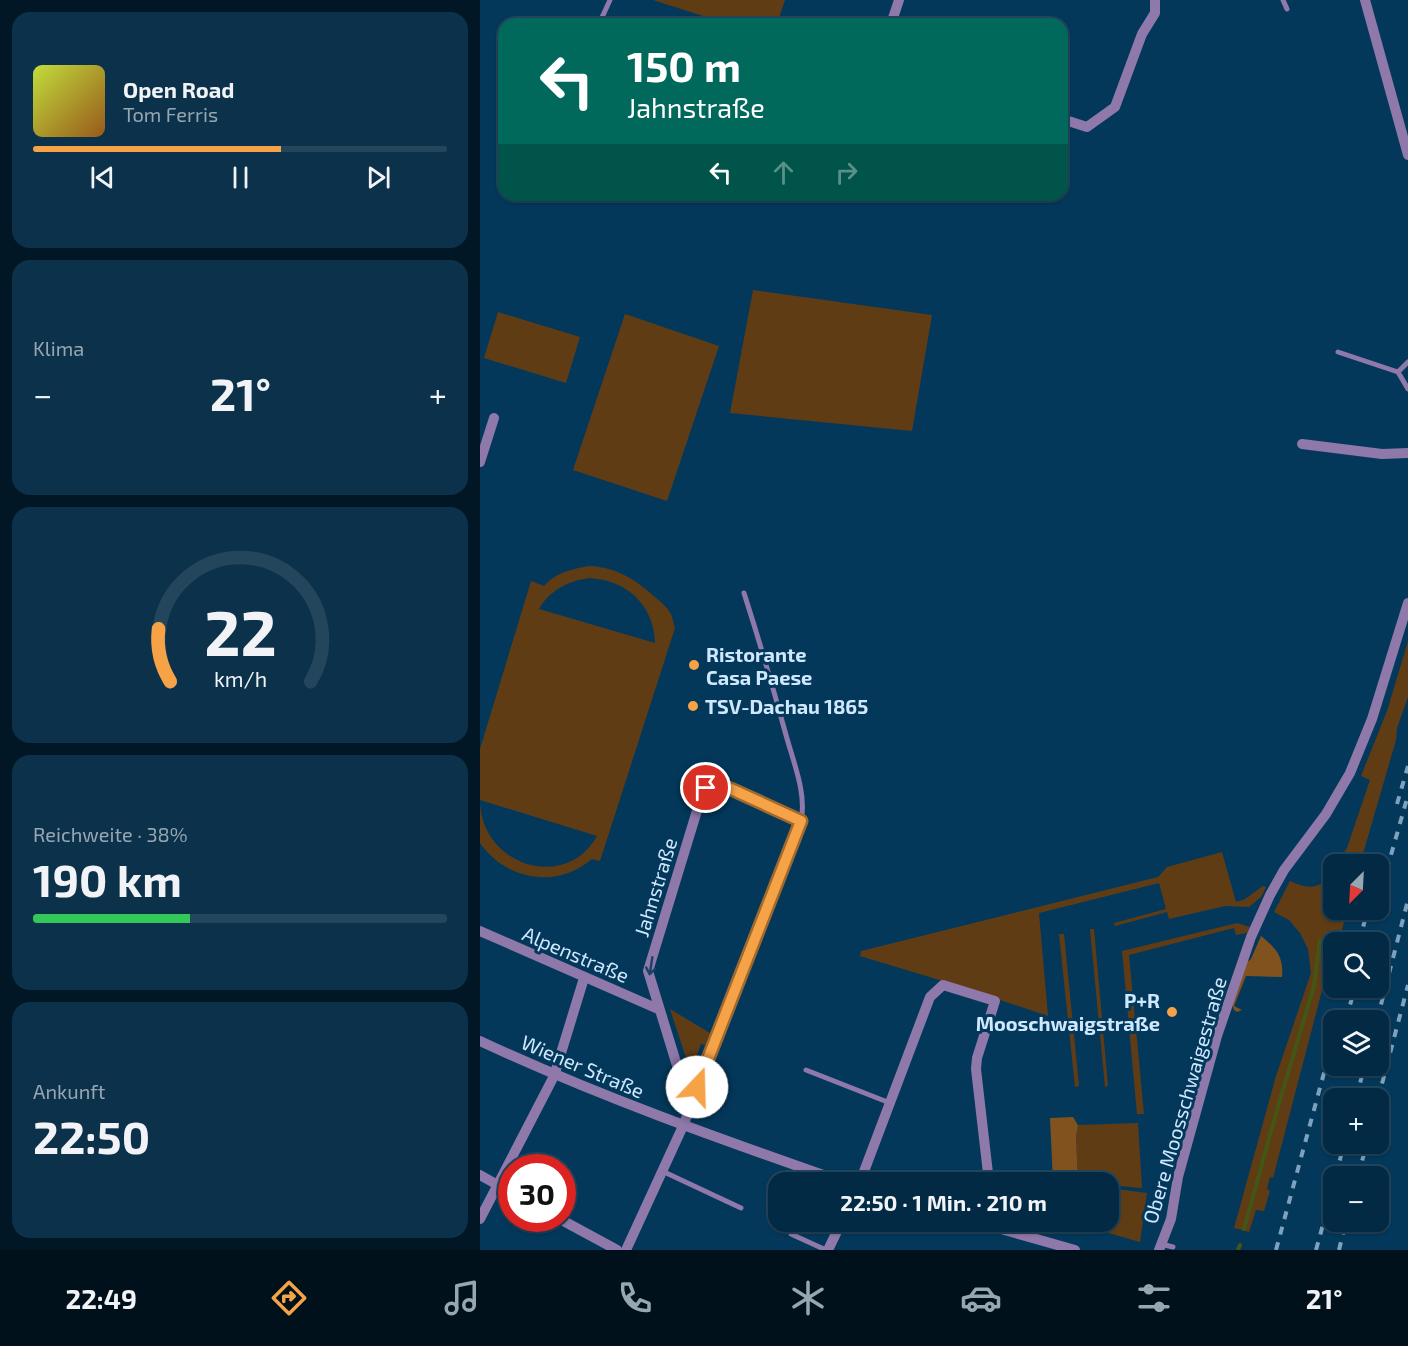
<!DOCTYPE html>
<html lang="de">
<meta charset="utf-8">
<style>
:root{--surface:#022a44;--page:#0c324b;--text:#f1f3f6;--muted:#96a7b2;--line:#23465d;--accent:#f6a247}
body{margin:0;font-family:"Exo 2",sans-serif;background:var(--page);color:var(--text);height:100vh;display:flex;flex-direction:column;font-size:22px;white-space:nowrap}
*{box-sizing:border-box;margin:0}
p{font-size:20px;color:var(--muted)}
.icon{flex:none;width:33px;height:33px;fill:none;stroke:currentColor;stroke-width:2;stroke-linecap:round;stroke-linejoin:round}
.map{position:relative;flex:1;overflow:hidden}
.details{display:flex;flex-direction:column;gap:12px;padding:12px;background:#011725;width:480px}
.details>*{flex:none}
.top-card{position:absolute;left:18px;top:18px;width:570px;height:183px;border-radius:18px;box-shadow:0 2px 4px #0004,0 0 0 2px var(--line);background:#00695c;color:#fff;overflow:hidden}
.needle{width:39px;rotate:204deg}
.buttons{position:absolute;left:843px;top:854px;display:grid;gap:12px}
.buttons a{display:grid;place-items:center;width:66px;height:66px;border-radius:12px;background:var(--surface);box-shadow:0 2px 4px #0004,0 0 0 2px var(--line);font-size:30px}
.speed{position:absolute;left:18px;top:1154px;display:flex;gap:12px;font-size:30px;font-weight:700;text-align:center}
.speed>*{display:grid;place-content:center;width:78px;height:78px;border-radius:50%;background:var(--surface);box-shadow:0 2px 4px #0004,0 0 0 2px var(--line);line-height:1}
.speed .limit{border:9px solid #d22;background:#fff;color:#111}
.pin{position:absolute;display:grid;place-items:center;width:51px;height:51px;color:#fff;margin:-26px;border:3px solid #fff;border-radius:50%;box-shadow:0 2px 6px #0007}
.me{position:absolute;width:66px;margin:-33px;rotate:21deg;stroke-linejoin:round;filter:drop-shadow(0 0 4px #0008)}
.turn{display:flex;align-items:center;gap:21px;height:126px;padding:0 30px;font-size:27px}
.turn .icon{width:78px;height:78px;stroke-width:2.5}
.turn b{display:block;font-size:42px;line-height:51px}
.lanes{display:flex;align-items:center;height:57px;padding:0 30px;background:#0003;justify-content:center;gap:30px;direction:ltr}
.lanes .off{opacity:.35}
.big{font-size:45px;font-weight:700;line-height:1.1}
.details .tile{flex:1;display:flex;flex-direction:column;justify-content:center;gap:9px;min-width:0;padding:0 21px;border-radius:18px;background:var(--page)}
.details .dial{align-items:center;gap:0}
.dial svg{height:156px;overflow:visible;fill:none;stroke:var(--line);stroke-width:7;stroke-linecap:round;text-anchor:middle}
.dial text{fill:var(--text);stroke:none}
.song{display:flex;align-items:center;gap:18px}
.cover{width:72px;height:72px;border-radius:9px;background:linear-gradient(135deg,hsl(70 70% 55%),hsl(30 70% 35%))}
.played{height:6px;border-radius:3px;background:linear-gradient(90deg,var(--accent) 60%,var(--line) 60%)}
.keys{display:flex;justify-content:space-around;direction:ltr}
.heat{display:flex;justify-content:space-between;align-items:center;font-size:33px;direction:ltr}
.charge{height:9px;border-radius:4px;background:linear-gradient(90deg,#34c759 38%,var(--line) 0)}
.trip{position:absolute;left:288px;top:1172px;width:351px;height:60px;border-radius:18px;background:var(--surface);box-shadow:0 2px 4px #0004,0 0 0 2px var(--line);font-weight:700;line-height:60px;text-align:center}
.tab-bar{display:flex;height:96px;justify-content:space-around;align-items:center;background:#01111b;color:var(--muted)}
.tab-bar .icon{width:42px;height:42px}
.tab-bar .selected{color:var(--accent)}
.tab-bar b{font-size:27px;color:var(--text)}
main{display:flex;flex:1;min-height:0}
.map>svg:first-child{display:block}
.green{fill:#603c15;fill-rule:evenodd}
.forest{fill:#82521e}
.lines{fill:none;stroke-linecap:round;stroke-linejoin:round}
.stream{stroke:#435616;stroke-width:4}
.service{stroke:#8f78aa;stroke-width:5}
.minor{stroke:#8f78aa;stroke-width:10}
.rail{stroke:#7ea2bd;stroke-width:4;stroke-dasharray:8 8;stroke-linecap:butt}
.oneway{stroke:#184267}
.route-casing{stroke:#a0692e;stroke-width:15}
.route{stroke:#f6a247;stroke-width:10}
.poi-dot{fill:#f6a247;stroke:#03385b;stroke-width:2}
.labels{text-anchor:middle;dominant-baseline:central;stroke-width:6;stroke-linejoin:round;paint-order:stroke}
.poi-label{font-size:20px;font-weight:bold;fill:#cfe8fe;stroke:#03385b;text-anchor:start}
.street-label{font-size:20px;fill:#cfe8fe;stroke:#03385b}
</style>
<main>
<section class="details">
<div class="tile">
<div class="song"><i class="cover"></i><div><b>Open Road</b><p>Tom Ferris</p></div></div>
<div class="played"></div>
<div class="keys"><svg class="icon" aria-label="previous" viewBox="0 0 24 24"><path d="M18 5L8 12l10 7zM5 5v14"/></svg><svg class="icon" aria-label="pause" viewBox="0 0 24 24"><path d="M8 5v14M16 5v14"/></svg><svg class="icon" aria-label="next" viewBox="0 0 24 24"><path d="M6 5l10 7-10 7zM19 5v14"/></svg></div>
</div>
<div class="tile"><p>Klima</p>
<div class="heat"><a>−</a><b class="big">21°</b><a>+</a></div>
</div>
<div class="tile dial"><svg viewBox="0 0 100 80">
<path d="M14 69A42 42 0 1 1 86 69"/>
<path d="M14 69A42 42 0 0 1 8 42" stroke="#f6a247"/>
<text x="50" y="56" font-size="32" font-weight="700">22</text>
<text x="50" y="72" font-size="11">km/h</text>
</svg></div>
<div class="tile"><p>Reichweite · 38%</p><b class="big">190 km</b><div class="charge"></div></div>
<div class="tile"><p>Ankunft</p><b class="big">22:50</b></div>
</section>
<div class="map">
<svg width="928" height="1250" viewBox="0 0 928 1250">
<rect width="100%" height="100%" fill="#03385b"/>
<g class="green">
<polygon points="173,0 305,0 297,24 248,24"/>
<polygon points="273,290 452,315 432,431 250,413"/>
<polygon points="18,312 100,337 86,383 4,358"/>
<polygon points="145,314 239,346 187,501 93,470"/>
<path d="M109,566C136,567 155,579 175,597C181,602 187,607 191,614C193,618 193,623 195,628L120,861L112,859C77,889 27,881 0,843V801C1,865 85,893 117,836L0,800V749L51,581L64,586C75,573 92,569 109,566ZM109,578C147,580 174,605 175,643L59,609C70,590 88,581 109,578Z"/>
<polygon points="928,641 928,697 917,728 916,740 880,864 857,864 867,848 890,780 881,776 907,711"/>
<polygon points="742,852 756,902 765,899 783,886 786,887 781,897 769,907 745,906 689,919 687,912 635,926 634,923 686,909 679,883 559,913 568,1016 466,982 380,956 381,951 678,877 687,867"/>
<path d="M853,870L854,909H868L858,942H854L853,959L846,975L793,1178L790,1177L787,1189L790,1191L784,1211L776,1210L769,1232L754,1228L796,1076L831,973L828,949L820,933L809,920L794,912L810,881C830,890 841,890 853,870Z"/>
<polygon points="757,923 770,927 767,933 756,935 754,928 649,955 664,1114 657,1114 642,951"/>
<polygon points="610,929 614,929 628,1086 625,1087"/>
<polygon points="579,934 584,934 599,1086 595,1087"/>
<polygon points="190,1009 230,1033 225,1045 221,1044 217,1055 220,1057 213,1071 209,1067"/>
<polygon points="658,1123 662,1188 629,1185 628,1182 598,1181 596,1137 598,1125"/>
<polygon points="629,1188 667,1193 660,1242 597,1224 598,1221 628,1221"/>
</g>
<g class="forest">
<path d="M781,936C796,948 804,957 802,977L766,976L754,1006L762,1010L757,1012L754,1010L752,1004L764,965L771,959Z"/>
<polygon points="593,1117 598,1125 596,1137 598,1182 573,1182 570,1118"/>
</g>
<g class="lines">
<g class="stream">
<polyline points="764,1229 797,1110 834,986 840,940"/>
<polyline points="758,1250 760,1245"/>
</g>
<g class="service">
<polyline points="803,0 807,9"/>
<polyline points="119,24 130,0"/>
<polyline points="858,352 918,372 928,389"/>
<polyline points="918,372 928,362"/>
<path d="M264,593C279,640 293,687 306,735C313,761 327,794 321,821"/>
<polyline points="326,1070 410,1103"/>
<polyline points="182,1171 261,1208"/>
<polyline points="311,1234 346,1250"/>
<polyline points="681,1244 693,1247"/>
</g>
<g class="minor">
<polyline points="885,0 928,155"/>
<polyline points="411,24 419,0"/>
<polyline points="582,119 607,127 635,107 662,34 675,13 675,0"/>
<polyline points="822,444 902,454 928,453"/>
<polyline points="0,462 14,418"/>
<polyline points="0,931 178,1009"/>
<path d="M0,1041C118,1096 240,1139 363,1182"/>
<polyline points="0,1175 32,1193"/>
<polyline points="380,1182 450,997 463,985 515,1001 497,1058 496,1069 509,1182"/>
<polyline points="78,1218 137,1250"/>
<polyline points="0,1219 74,1076 104,978"/>
<polyline points="493,1221 595,1250"/>
<path d="M146,1250L203,1126L321,821L251,789C242,787 231,784 223,791L168,971L199,1072L217,1087"/>
<polyline points="348,1250 362,1221"/>
<polyline points="679,1250 691,1219 698,1177 737,1036 771,937 790,895 804,870 846,814 870,773 892,719 928,603"/>
</g>
<g class="rail">
<polyline points="917,804 928,766"/>
<polyline points="898,901 928,795"/>
<polyline points="879,942 888,909"/>
<polyline points="866,1020 875,987"/>
<polyline points="897,1020 928,900"/>
<polyline points="876,1098 885,1065"/>
<polyline points="898,1099 928,985"/>
<polyline points="856,1176 864,1143"/>
<polyline points="878,1176 887,1143"/>
<polyline points="796,1250 854,1036"/>
<polyline points="836,1250 854,1185"/>
<polyline points="859,1250 866,1221"/>
</g>
</g>
<defs><path id="oneway-shaft" d="M-6 0H5M1.5-3L5.5 0L1.5 3" fill="none" stroke-width="1.6" stroke-linecap="round" stroke-linejoin="round" transform="scale(1.5)"/></defs>
<use class="oneway" href="#oneway-shaft" transform="translate(171 966) rotate(99)"/>
<g class="lines">
<g class="route-casing">
<polyline id="route" points="217,1087 321,821 251,789 242,786 226,788"/>
</g>
<use href="#route" class="route"/>
</g>
<g class="poi-dot">
<circle cx="214" cy="665" r="6"/>
<circle cx="213" cy="706" r="6"/>
<circle cx="692" cy="1012" r="6"/>
</g>
<g class="labels">
<g class="poi-label">
<text x="226" y="654">Ristorante<tspan x="226" dy="23">Casa Paese</tspan></text>
<text x="225" y="706">TSV-Dachau 1865</text>
<text x="680" y="1000" text-anchor="end">P+R<tspan x="680" dy="23">Mooschwaigstraße</tspan></text>
</g>
<g class="street-label">
<text transform="translate(175 887) rotate(-73)">Jahnstraße</text>
<text transform="translate(96 954) rotate(23)">Alpenstraße</text>
<text transform="translate(103 1066) rotate(23)">Wiener Straße</text>
<text transform="translate(704 1100) rotate(-74)">Obere Moosschwaigestraße</text>
</g>
</g>
</svg>
<div class="buttons">
<a><svg class="needle" viewBox="-14 -14 28 28"><path d="M0-13l5 13h-10z" fill="#e53935"/><path d="M0 13l5-13h-10z" fill="#96a7b2"/></svg></a>
<a><svg class="icon" aria-label="search" viewBox="0 0 24 24"><circle cx="10" cy="10" r="6"/><path d="M15 15l6 6"/></svg></a>
<a><svg class="icon" aria-label="layers" viewBox="0 0 24 24"><path d="M12 4l9 5-9 5-9-5zM3 14l9 5 9-5"/></svg></a>
<a>+</a>
<a>−</a>
</div>
<div class="speed"><div class="limit">30</div></div>
<div class="pin" style="left:226px;top:788px;background:#d93025"><svg class="icon" aria-label="arrive" viewBox="0 0 24 24"><path d="M6 21V4h12l-3 4 3 4H6"/></svg></div>
<svg class="me" style="left:217px;top:1087px" viewBox="-20 -20 40 40"><circle r="19" fill="#fff"/><path d="M0-13L10 11 0 6-10 11z" fill="#f6a247"/></svg>
<div class="trip">22:50 · 1 Min. · 210 m</div>
<div class="top-card">
<div class="turn"><svg class="icon" aria-label="left" viewBox="0 0 24 24"><path d="M17 20v-9H6M10 6l-5 5 5 5"/></svg><div><b>150 m</b>Jahnstraße</div></div>
<div class="lanes"><svg class="icon" aria-label="left" viewBox="0 0 24 24"><path d="M17 20v-9H6M10 6l-5 5 5 5"/></svg><svg class="icon off" aria-label="ahead" viewBox="0 0 24 24"><path d="M12 20V5M6 11l6-6 6 6"/></svg><svg class="icon off" aria-label="right" viewBox="0 0 24 24"><path d="M7 20v-9h11M14 6l5 5-5 5"/></svg></div>
</div>
</div>
</main>
<nav class="tab-bar">
<b>22:49</b>
<svg class="icon selected" aria-label="directions" viewBox="0 0 24 24"><path d="M12 3l9 9-9 9-9-9zM9 14v-3h6M13 9l2 2-2 2"/></svg>
<svg class="icon" aria-label="music" viewBox="0 0 24 24"><path d="M9 18V5l10-2v13"/><circle cx="6" cy="18" r="3"/><circle cx="16" cy="16" r="3"/></svg>
<svg class="icon" aria-label="phone" viewBox="0 0 24 24"><path d="M5 4h4l2 5-3 2q2 4 5 5l2-3 5 2v4C11 20 4 13 5 4z"/></svg>
<svg class="icon" aria-label="climate" viewBox="0 0 24 24"><path d="M12 3v18M4 7l16 10M4 17L20 7"/></svg>
<svg class="icon" aria-label="car" viewBox="0 0 24 24"><path d="M5 17H2v-5l4-1 3-4h7l3 4 3 1v5h-3M9 17h6M6 11h13"/><circle cx="7" cy="17" r="2"/><circle cx="17" cy="17" r="2"/></svg>
<svg class="icon" aria-label="filters" viewBox="0 0 24 24"><path d="M4 7h16M4 17h16"/><circle cx="9" cy="7" r="2"/><circle cx="15" cy="17" r="2"/></svg>
<b>21°</b>
</nav>
